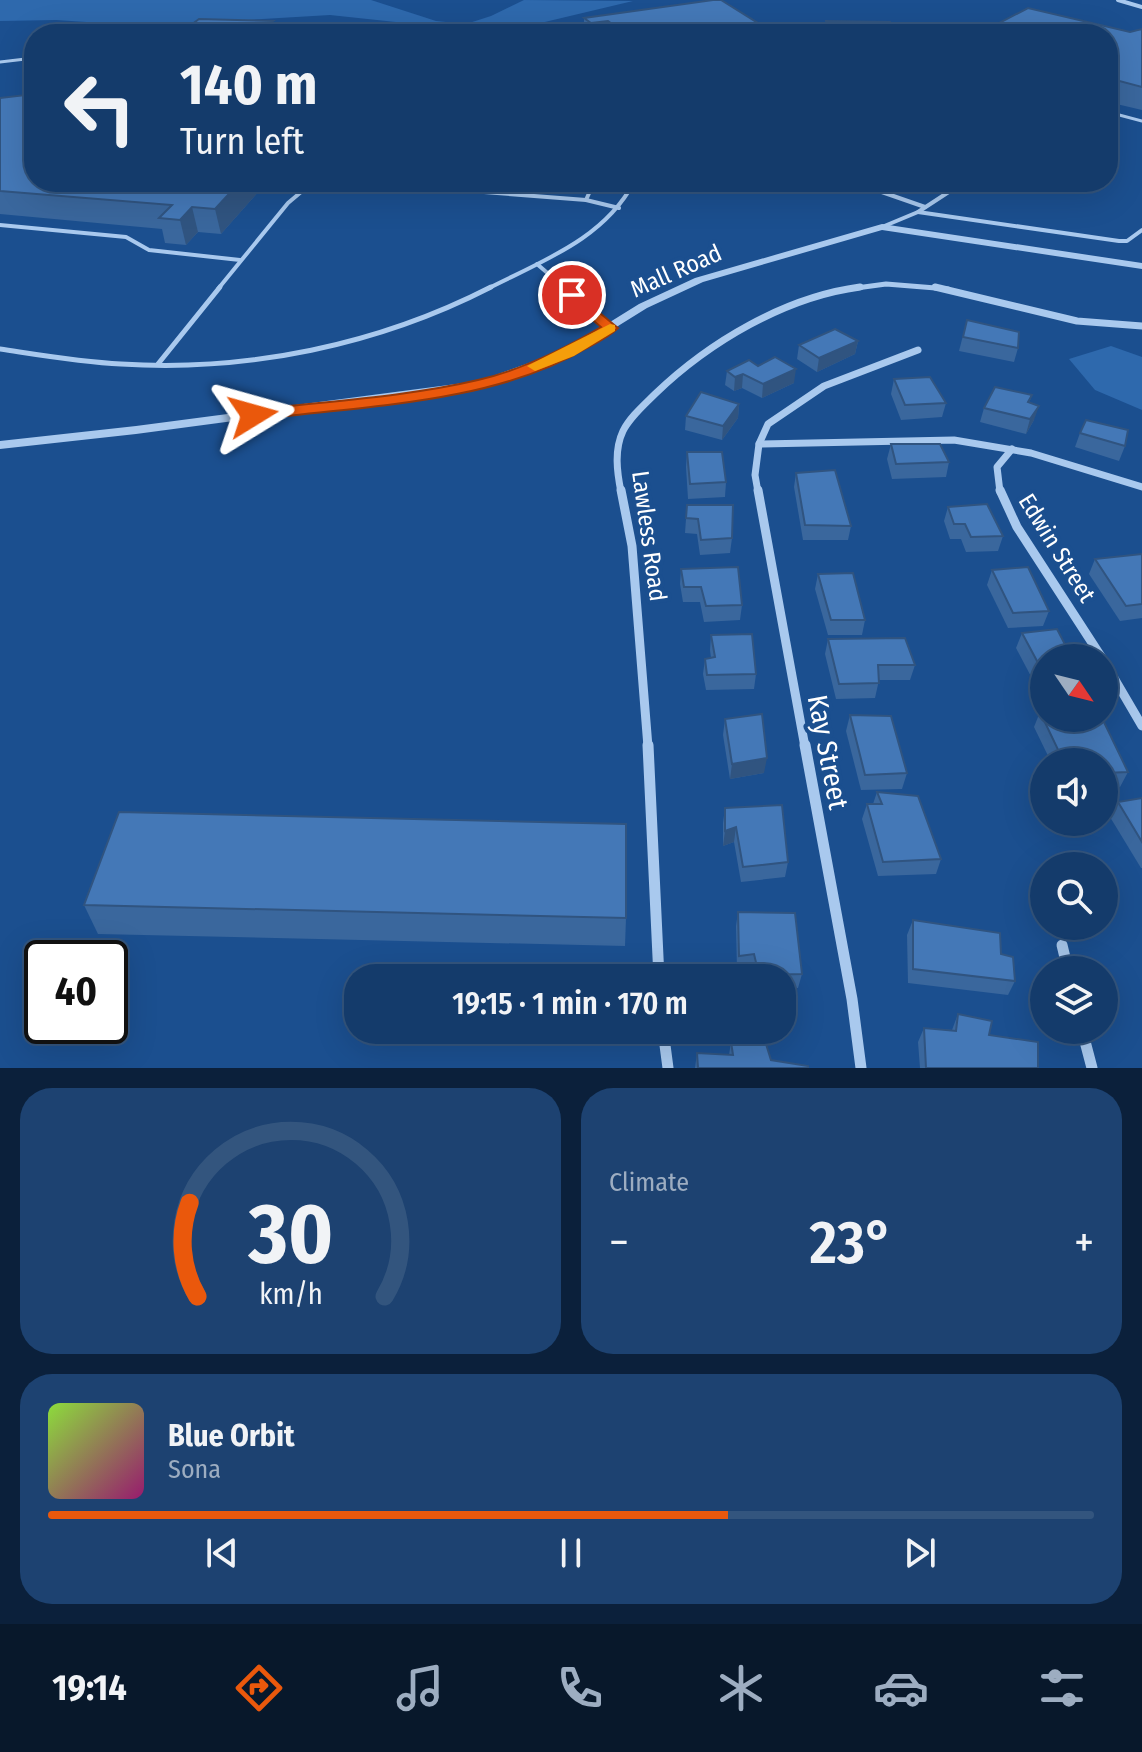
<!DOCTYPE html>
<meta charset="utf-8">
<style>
:root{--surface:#143b6b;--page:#1d4271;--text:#f1f3f6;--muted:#9dadc1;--line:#33557e;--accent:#ea580c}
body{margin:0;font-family:"Fira Sans Condensed",sans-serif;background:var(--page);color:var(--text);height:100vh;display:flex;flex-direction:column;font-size:30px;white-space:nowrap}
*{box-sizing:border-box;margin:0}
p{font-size:26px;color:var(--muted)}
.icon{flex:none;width:44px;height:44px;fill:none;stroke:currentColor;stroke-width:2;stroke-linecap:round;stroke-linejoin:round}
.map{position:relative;height:1068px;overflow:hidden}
.side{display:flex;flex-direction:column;gap:20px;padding:20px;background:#0b203b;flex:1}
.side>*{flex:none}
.guide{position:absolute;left:24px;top:24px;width:1094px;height:168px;border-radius:32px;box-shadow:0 8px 32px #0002,0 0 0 2px var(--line);background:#143b6b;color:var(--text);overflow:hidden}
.needle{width:52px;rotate:125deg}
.buttons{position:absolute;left:1030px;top:644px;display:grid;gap:16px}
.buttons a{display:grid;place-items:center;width:88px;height:88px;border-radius:50%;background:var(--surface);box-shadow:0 8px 32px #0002,0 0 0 2px var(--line);font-size:40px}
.speed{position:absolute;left:24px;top:940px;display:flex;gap:16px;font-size:40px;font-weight:700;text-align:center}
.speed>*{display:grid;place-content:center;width:104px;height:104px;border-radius:50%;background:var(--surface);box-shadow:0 8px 32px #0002,0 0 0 2px var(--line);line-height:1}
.speed .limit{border:4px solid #111;border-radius:12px;background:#fff;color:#111}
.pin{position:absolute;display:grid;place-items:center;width:68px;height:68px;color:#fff;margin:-34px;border:4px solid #fff;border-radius:50%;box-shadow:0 2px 8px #0007}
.me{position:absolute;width:88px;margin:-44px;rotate:82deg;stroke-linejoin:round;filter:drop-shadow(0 0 6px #0008)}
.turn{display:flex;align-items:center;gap:28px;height:168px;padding:0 24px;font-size:36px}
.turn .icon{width:104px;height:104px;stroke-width:2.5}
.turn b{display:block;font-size:56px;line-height:68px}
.big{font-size:60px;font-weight:600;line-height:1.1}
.side .card{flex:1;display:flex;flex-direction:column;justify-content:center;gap:12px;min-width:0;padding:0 28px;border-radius:32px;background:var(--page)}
.side .dial{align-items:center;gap:0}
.dial svg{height:208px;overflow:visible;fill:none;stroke:var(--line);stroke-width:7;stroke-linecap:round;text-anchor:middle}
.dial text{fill:var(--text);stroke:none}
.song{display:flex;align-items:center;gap:24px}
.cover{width:96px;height:96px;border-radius:12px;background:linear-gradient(135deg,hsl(90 70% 55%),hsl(320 70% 35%))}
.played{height:8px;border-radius:4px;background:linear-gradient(90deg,var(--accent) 65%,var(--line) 65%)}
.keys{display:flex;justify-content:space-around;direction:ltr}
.heat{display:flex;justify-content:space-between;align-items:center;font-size:44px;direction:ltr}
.side .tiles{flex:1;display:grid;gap:20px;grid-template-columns:1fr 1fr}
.card:last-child{grid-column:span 2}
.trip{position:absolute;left:344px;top:964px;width:452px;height:80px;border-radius:32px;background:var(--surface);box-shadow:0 8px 32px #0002,0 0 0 2px var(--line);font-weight:600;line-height:80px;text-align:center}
.menu{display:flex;height:128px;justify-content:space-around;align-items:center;background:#08182b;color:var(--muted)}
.menu .icon{width:56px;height:56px}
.menu .current{color:var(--accent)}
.menu b{font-size:36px;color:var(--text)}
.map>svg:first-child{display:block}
.green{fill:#2e69ad}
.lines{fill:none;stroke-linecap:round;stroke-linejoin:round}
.service-far2{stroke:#a9c9ee;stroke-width:3}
.service-far1{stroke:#a9c9ee;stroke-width:4}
.service{stroke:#a9c9ee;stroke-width:5}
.minor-far4{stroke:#a9c9ee;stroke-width:4}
.minor-far3{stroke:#a9c9ee;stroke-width:5}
.minor-far2{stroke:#a9c9ee;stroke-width:7}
.minor-far1{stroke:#a9c9ee;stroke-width:9}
.minor{stroke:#a9c9ee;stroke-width:11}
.tertiary{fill:#a9c9ee;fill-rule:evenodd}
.wall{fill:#3a679d}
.shaded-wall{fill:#305480}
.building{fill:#4478b7;stroke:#305480;stroke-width:2}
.route{fill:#ea580c;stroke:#983908;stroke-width:2}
.slow{fill:#f59e0b}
.labels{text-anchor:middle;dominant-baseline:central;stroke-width:8;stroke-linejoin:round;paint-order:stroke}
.street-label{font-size:24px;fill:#fff;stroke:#1b4f8f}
.near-street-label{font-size:28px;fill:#fff;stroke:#1b4f8f}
</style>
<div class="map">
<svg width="1142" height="1068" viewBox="0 0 1142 1068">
<rect width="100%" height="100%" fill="#1b4f8f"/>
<g class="green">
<polygon points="0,0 371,0 436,21 466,24 491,16 524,0 633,1 499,33 330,15 147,26 56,20 0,21"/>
<polygon points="1111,346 1142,357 1142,410 1095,390 1069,359"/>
</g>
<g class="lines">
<g class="service-far2">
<polyline points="286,28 306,34"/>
<polyline points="0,62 34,58"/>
<polyline points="1108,112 1142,121"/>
</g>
<g class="service-far1">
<polyline points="354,182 586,200 619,208"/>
<polyline points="853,182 925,207"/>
<polyline points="586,200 594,182"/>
<polyline points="918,212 1119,241 1127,241 1142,230"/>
<polyline points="0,225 126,237 149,250 240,260"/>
<polyline points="882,227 918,212 964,182"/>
<polyline points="537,264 566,289"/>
<polyline points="218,289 288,203 307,187 325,182"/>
<path d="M487,289C542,261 604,239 634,182"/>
</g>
<g class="service">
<polyline points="564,287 610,327"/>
<path d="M0,349C40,355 80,362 121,364C248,372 378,345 491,287"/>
<polyline points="158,364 220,287"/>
</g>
<polyline class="minor-far4" points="1118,0 1142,7"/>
<polyline class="minor-far3" points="849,289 886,284 948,289"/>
<g class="minor-far2">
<polyline points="935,287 1077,321 1142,326"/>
<polyline points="759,444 954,440 1031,453 1142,487"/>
<path d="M621,492C617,472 614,450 623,431C630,417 644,405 655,394C709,342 785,297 860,287"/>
<polyline points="758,492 755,475 759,444 768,424 824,386 918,350"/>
<polyline points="1000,492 997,467 1012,449"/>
</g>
<g class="minor-far1">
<polyline points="621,490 632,546 648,747"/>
<polyline points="758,490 805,747"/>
<polyline points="1000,490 1017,527 1102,658"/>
<polyline points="1104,661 1142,726"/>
</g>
<g class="minor">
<polyline points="648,745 659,978"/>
<polyline points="805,745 852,999 861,1068"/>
<polyline points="1062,945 1068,970"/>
<polyline points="663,1030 668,1068"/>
<polyline points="1082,1030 1092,1068"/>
</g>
<polygon class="tertiary" points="882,224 1142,263 1142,269 882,230 703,282 647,308 573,354 481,388 136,434 0,449 0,441 136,426 479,381 565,350 639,304 695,278"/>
</g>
<g class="wall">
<polygon points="584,18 766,28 825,26 826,21 892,28 984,31 1130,32 1142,29 1142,110 1108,102 1108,34 584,34"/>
<polygon points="0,98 267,182 221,234 198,232 186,245 165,243 162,229 0,214"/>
<polygon points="421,182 558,182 554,192"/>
<polygon points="967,320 1018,348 1014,362 959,351"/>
<polygon points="858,341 855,354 817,372 797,359 799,345"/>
<polygon points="758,366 794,383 762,398 742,388 734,391 725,385 727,371"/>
<polygon points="894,379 946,403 942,417 901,420 891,394"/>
<polygon points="1032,395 1029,403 1034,420 1026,434 980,422 984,408"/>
<polygon points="739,404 738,418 722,440 685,430 686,416"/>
<polygon points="1080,433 1125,446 1119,461 1075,447"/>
<polygon points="891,444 949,462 946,477 892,479 887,459"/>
<polygon points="687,452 726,482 725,497 688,499 686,467"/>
<polygon points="796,473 851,526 848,540 803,540 794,487"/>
<polygon points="687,505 732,538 730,553 700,555 697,534 685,533"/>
<polygon points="948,507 1003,536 998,551 966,552 961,539 950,539 944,521"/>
<polygon points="1142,554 1142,618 1120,621 1089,574 1095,559"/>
<polygon points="681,569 742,605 740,620 704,622 700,602 683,602 680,584"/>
<polygon points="992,570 1049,611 1043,626 1008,628 987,585"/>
<polygon points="818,574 865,620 862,635 828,635 815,589"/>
<polygon points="1022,633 1044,658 1044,701 1016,648"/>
<polygon points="711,635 756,674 754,689 706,690 703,674 705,659 711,658 710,650"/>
<polygon points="828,639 915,665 910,680 879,680 875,698 836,699 825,654"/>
<polygon points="1040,712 1128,772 1120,787 1104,788 1104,762 1051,762 1034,727"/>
<polygon points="850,715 907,773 902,789 861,790 846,731"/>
<polygon points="725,719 764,773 730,779 723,735"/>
<polygon points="877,792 941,859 936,874 878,876 862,819 867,804 873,804"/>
<polygon points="1142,798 1142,868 1141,868 1110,817 1118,802"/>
<polygon points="725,808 788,862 785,877 741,882 734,842 723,846 723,823"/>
<polygon points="84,905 626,918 625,946 98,934"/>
<polygon points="738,912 802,974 798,988 782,989 782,978 754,978 752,969 737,970 736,926"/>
<polygon points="913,920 1001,954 1015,981 1008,995 908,983 907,935"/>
<polygon points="958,1014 989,1035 1038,1068 920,1068 918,1042 924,1028 952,1030"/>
<polygon points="731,1042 771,1060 808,1068 695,1068 697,1053 729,1055"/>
</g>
<g class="shaded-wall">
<polygon points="608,21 608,34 591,34 591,23"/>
<polygon points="291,25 293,34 281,34"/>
<polygon points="240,182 267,182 221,234 215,209"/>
<polygon points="554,182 558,182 554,192"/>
<polygon points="192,207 198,232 186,245 180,220"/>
<polygon points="858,341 855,354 817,372 819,358"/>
<polygon points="796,369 794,383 762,398 763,384"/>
<polygon points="743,374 742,388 734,391 735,377"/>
<polygon points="739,404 738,418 722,440 723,426"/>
<polygon points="1039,406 1034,420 1026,434 1030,419"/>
<polygon points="767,758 764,773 730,779 732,764"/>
<polygon points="736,827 734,842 723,846 725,831"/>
</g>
<g class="building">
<polygon points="713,0 721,0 766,28 827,26 826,21 890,22 892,28 984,31 1028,8 1130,32 1142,29 1142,87 1108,78 1108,34 626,34 608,21 591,23 584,18"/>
<polygon points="199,19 273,21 270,23 291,25 281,34 179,34"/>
<polygon points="34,94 34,182 240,182 215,209 192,207 180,220 159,218 172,205 0,191 0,98"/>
<polygon points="967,320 1019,332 1018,348 963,337"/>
<polygon points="835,329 858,341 819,358 799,345"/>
<polygon points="775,357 796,369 763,384 743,374 735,377 727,371 749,360 758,366"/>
<polygon points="930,377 946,403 905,405 894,379"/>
<polygon points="995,387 1032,395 1028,402 1039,406 1030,419 984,408"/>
<polygon points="701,392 739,404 723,426 686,416"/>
<polygon points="1086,420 1128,430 1125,446 1080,433"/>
<polygon points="891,444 940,444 949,462 896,464"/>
<polygon points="687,452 722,452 726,482 690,484"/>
<polygon points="835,470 851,526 805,525 796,473"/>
<polygon points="987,504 1003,536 971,537 965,524 954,524 948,507"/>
<polygon points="687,505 733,505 732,538 701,540 698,519 686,518"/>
<polygon points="1142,554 1142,604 1126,606 1095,559"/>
<polygon points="738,567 742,605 706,606 701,587 684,587 681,569"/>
<polygon points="1028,567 1049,611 1013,613 992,570"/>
<polygon points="853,573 865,620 831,620 818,574"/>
<polygon points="1057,629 1072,658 1044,658 1044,674 1022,633"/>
<polygon points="752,634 756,674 707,675 705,659 715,657 711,635"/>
<polygon points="905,638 915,665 878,665 879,683 839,684 828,639"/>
<polygon points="1044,711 1044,718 1102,718 1128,772 1104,773 1104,762 1083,762 1080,755 1061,756 1040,712"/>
<polygon points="762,714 767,758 732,764 725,719"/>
<polygon points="850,715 891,716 907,773 865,775"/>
<polygon points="877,792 918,796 941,859 883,862 867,804 882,804"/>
<polygon points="1142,798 1142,842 1118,802"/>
<polygon points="782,805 788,862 743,867 736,827 725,831 725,808"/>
<polygon points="119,812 626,824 626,918 84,905"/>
<polygon points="738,912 795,913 802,974 759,975 754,954 739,956"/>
<polygon points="913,920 1000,933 1001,954 1013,957 1015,981 913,969"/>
<polygon points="958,1014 992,1021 989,1035 1038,1042 1038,1068 926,1068 924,1028 956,1031"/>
<polygon points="731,1042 766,1044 771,1060 808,1066 808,1068 698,1068 697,1053 733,1055"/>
</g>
<path class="route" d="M572,290L618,328C610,336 598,342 587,348C492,404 362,406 253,420L245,415L253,410C328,401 405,397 478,380C522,370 562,350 601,327L567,298L565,295Z"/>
<polygon class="slow" points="610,324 615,325 615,331 574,356 535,371 527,366"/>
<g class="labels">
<g class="street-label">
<text transform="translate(676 271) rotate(-24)">Mall Road</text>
<text transform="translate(649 536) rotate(82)">Lawless Road</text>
<text transform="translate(1057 548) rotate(58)">Edwin Street</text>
</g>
<g class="near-street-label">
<text transform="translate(828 752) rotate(79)">Kay Street</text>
</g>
</g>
</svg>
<div class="buttons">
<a><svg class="needle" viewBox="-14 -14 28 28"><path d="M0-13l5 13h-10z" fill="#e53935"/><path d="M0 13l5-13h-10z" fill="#9dadc1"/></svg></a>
<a><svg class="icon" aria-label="sound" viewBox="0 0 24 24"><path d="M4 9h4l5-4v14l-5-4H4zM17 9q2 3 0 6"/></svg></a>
<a><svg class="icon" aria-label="search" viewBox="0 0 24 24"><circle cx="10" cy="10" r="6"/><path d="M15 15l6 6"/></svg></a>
<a><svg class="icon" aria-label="layers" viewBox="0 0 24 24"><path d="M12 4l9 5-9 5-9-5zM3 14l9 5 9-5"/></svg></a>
</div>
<div class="speed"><div class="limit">40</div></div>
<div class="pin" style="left:572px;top:295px;background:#d93025"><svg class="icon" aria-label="arrive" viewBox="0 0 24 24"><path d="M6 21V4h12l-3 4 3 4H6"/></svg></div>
<svg class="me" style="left:253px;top:415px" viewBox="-20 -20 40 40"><path d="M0-17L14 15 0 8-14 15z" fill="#ea580c" stroke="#fff" stroke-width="4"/></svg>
<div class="trip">19:15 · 1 min · 170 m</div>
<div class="guide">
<div class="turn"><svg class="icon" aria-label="left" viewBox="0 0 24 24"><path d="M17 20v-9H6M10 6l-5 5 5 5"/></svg><div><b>140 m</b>Turn left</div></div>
</div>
</div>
<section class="side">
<div class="tiles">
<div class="card dial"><svg viewBox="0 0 100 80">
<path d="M14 69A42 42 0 1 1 86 69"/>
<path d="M14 69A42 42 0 0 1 11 33" stroke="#ea580c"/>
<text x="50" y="56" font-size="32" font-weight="700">30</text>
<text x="50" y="72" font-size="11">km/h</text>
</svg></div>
<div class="card"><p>Climate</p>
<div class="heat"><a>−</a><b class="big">23°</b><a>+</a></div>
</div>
<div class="card">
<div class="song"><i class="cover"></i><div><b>Blue Orbit</b><p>Sona</p></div></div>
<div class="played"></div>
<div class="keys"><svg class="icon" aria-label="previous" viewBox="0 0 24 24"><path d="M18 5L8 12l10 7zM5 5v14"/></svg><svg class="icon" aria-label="pause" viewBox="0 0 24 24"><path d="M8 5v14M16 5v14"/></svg><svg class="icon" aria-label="next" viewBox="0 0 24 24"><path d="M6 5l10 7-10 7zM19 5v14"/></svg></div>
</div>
</div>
</section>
<nav class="menu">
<b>19:14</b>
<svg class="icon current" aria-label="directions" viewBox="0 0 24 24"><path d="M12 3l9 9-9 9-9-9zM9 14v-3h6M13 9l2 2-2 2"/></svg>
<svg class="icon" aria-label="music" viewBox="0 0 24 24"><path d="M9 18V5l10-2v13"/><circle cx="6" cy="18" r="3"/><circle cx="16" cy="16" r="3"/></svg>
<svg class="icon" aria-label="phone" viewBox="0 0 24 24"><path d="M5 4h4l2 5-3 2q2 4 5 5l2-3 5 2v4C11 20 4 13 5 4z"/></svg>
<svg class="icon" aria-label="climate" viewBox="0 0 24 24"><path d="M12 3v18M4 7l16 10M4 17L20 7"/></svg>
<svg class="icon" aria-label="car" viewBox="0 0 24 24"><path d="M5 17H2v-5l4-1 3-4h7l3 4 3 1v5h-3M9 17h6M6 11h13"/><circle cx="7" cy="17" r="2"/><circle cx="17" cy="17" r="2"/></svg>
<svg class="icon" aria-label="filters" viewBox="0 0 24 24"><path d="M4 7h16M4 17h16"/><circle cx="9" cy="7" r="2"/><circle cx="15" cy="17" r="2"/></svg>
</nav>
